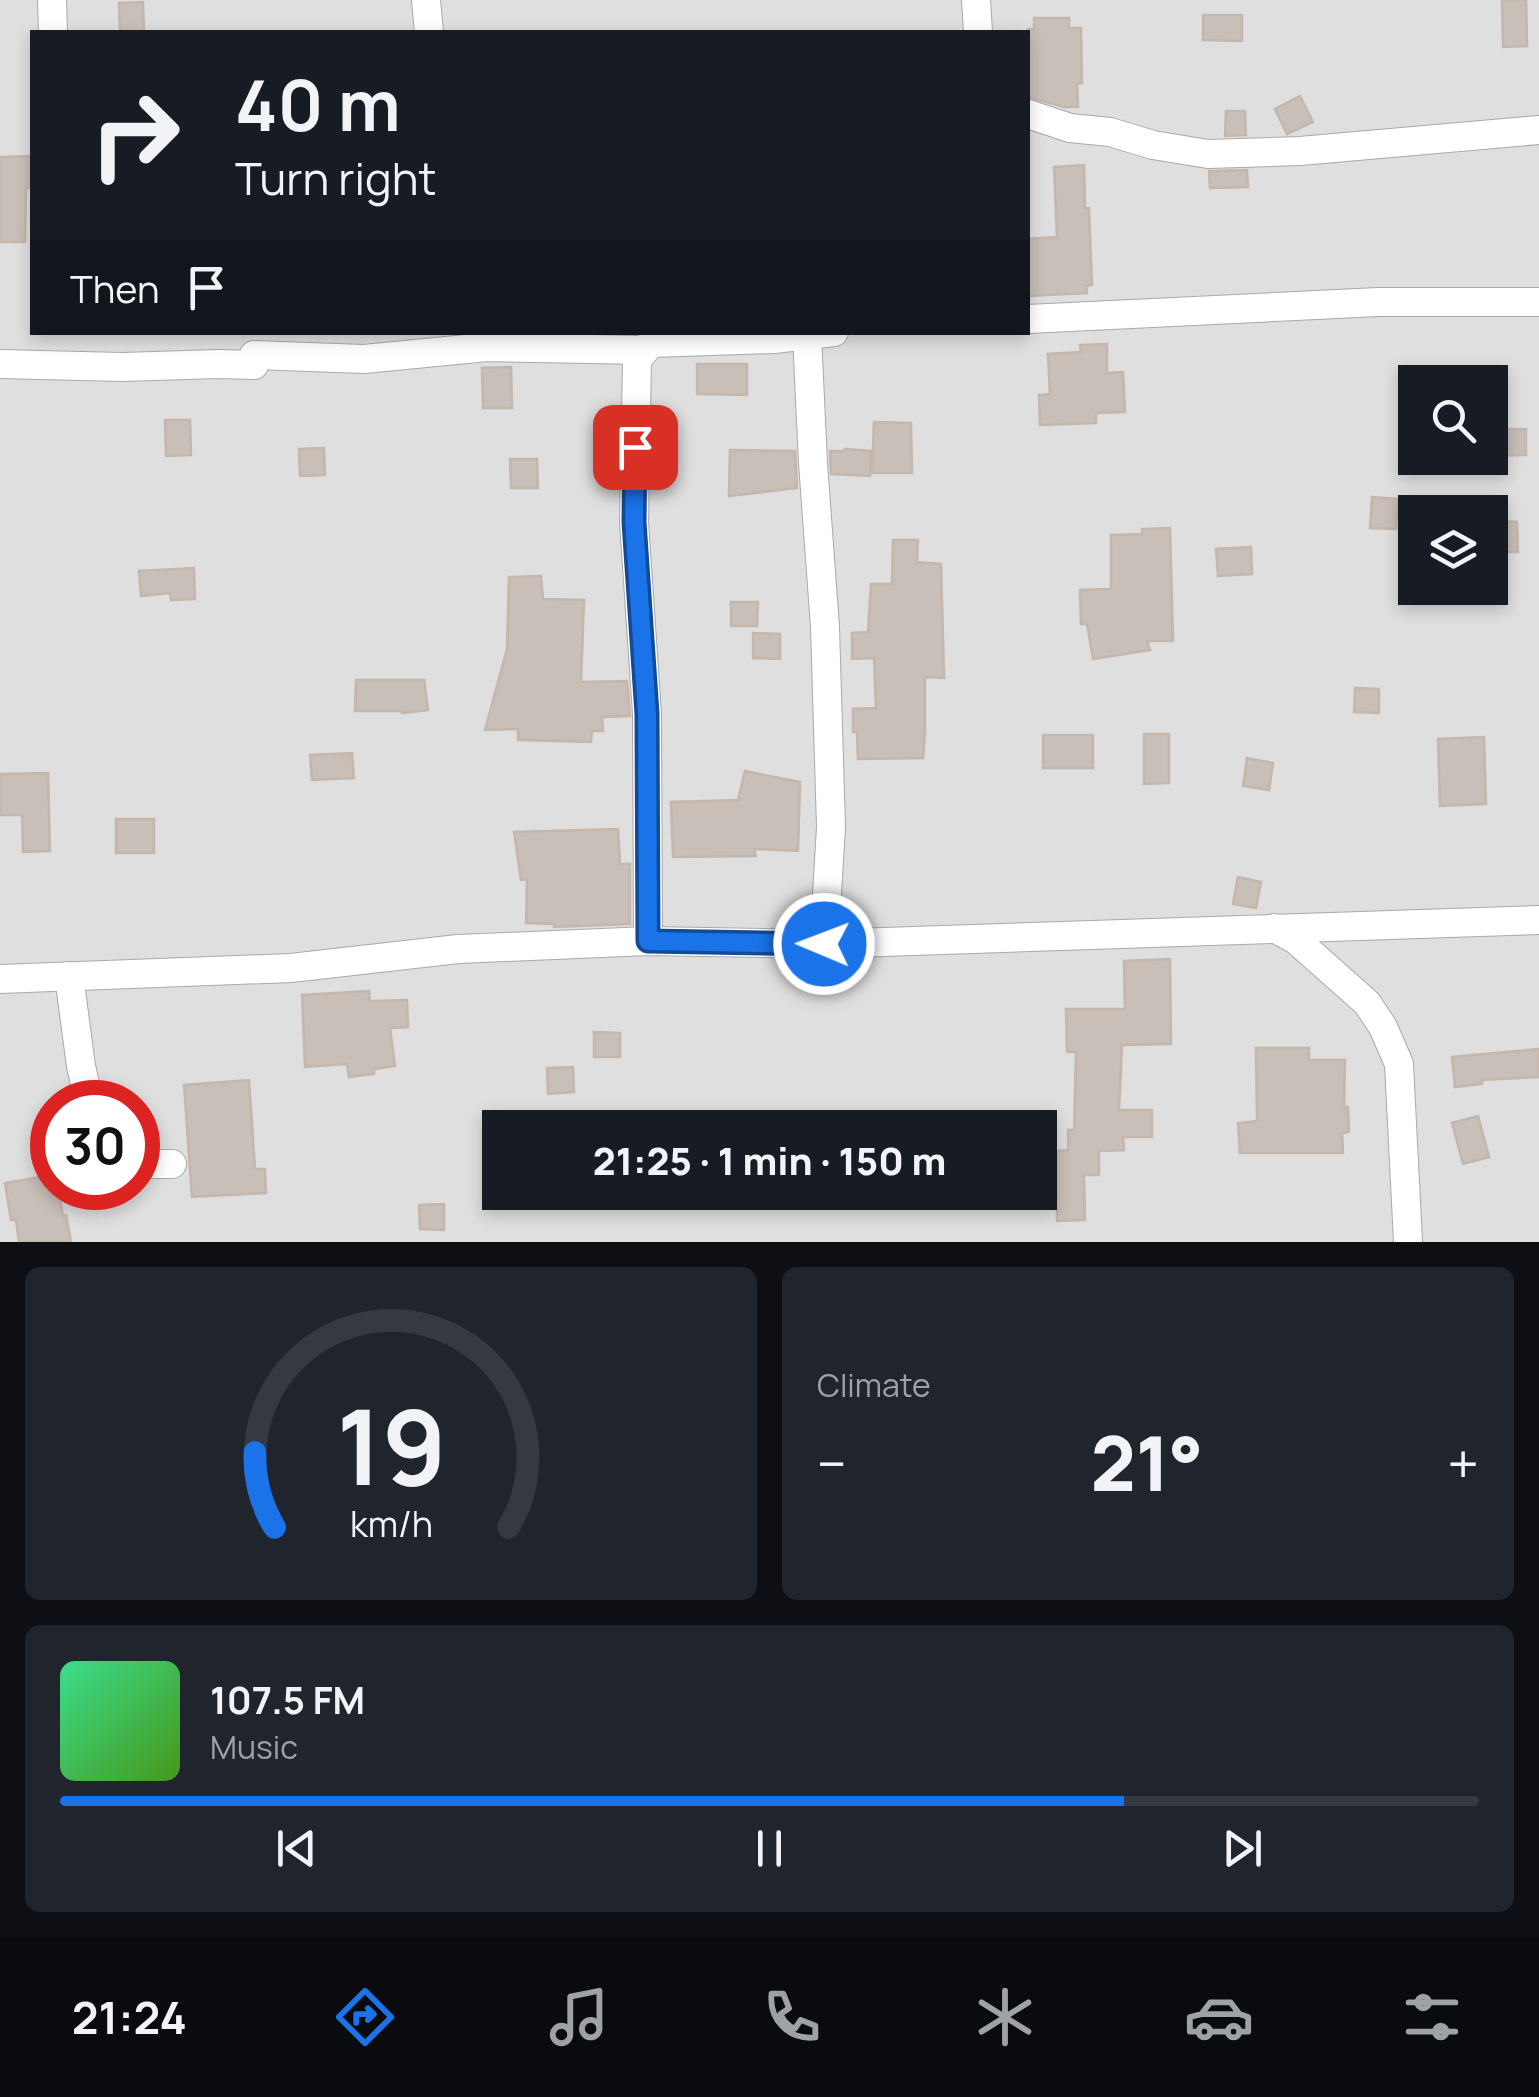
<!DOCTYPE html>
<meta charset="utf-8">
<style>
:root{--surface:#171b24;--page:#20242c;--text:#f1f3f6;--muted:#9ea1a6;--line:#363941;--accent:#1a73e8}
body{margin:0;font-family:Manrope,sans-serif;background:var(--page);color:var(--text);height:100vh;display:flex;flex-direction:column;font-size:38px;white-space:nowrap}
*{box-sizing:border-box;margin:0}
p{font-size:32px;color:var(--muted)}
.icon{flex:none;width:55px;height:55px;fill:none;stroke:currentColor;stroke-width:2;stroke-linecap:round;stroke-linejoin:round}
.map{position:relative;height:1242px;overflow:hidden}
.drawer{display:flex;flex-direction:column;gap:25px;padding:25px;background:#0d0f14;flex:1}
.drawer>*{flex:none}
.top-card{position:absolute;left:30px;top:30px;width:1000px;height:305px;border-radius:0px;box-shadow:0 5px 15px #0003;background:#171b24;color:var(--text);overflow:hidden}
.fabs{position:absolute;left:1398px;top:365px;display:grid;gap:20px}
.fabs a{display:grid;place-items:center;width:110px;height:110px;border-radius:0px;background:var(--surface);box-shadow:0 5px 15px #0003;font-size:50px}
.speed{position:absolute;left:30px;top:1080px;display:flex;gap:20px;font-size:50px;font-weight:700;text-align:center}
.speed>*{display:grid;place-content:center;width:130px;height:130px;border-radius:50%;background:var(--surface);box-shadow:0 5px 15px #0003;line-height:1}
.speed .limit{border:15px solid #d22;background:#fff;color:#111}
.pin{position:absolute;display:grid;place-items:center;width:85px;height:85px;color:#fff;margin:-42px;border-radius:20px;box-shadow:0 5px 15px #0006}
.me{position:absolute;width:110px;margin:-55px;rotate:271deg;stroke-linejoin:round;filter:drop-shadow(0 0 8px #0008)}
.turn{display:flex;align-items:center;gap:35px;height:210px;padding:0 40px;font-size:45px}
.turn .icon{width:130px;height:130px;stroke-width:2.5}
.turn b{display:block;font-size:70px;line-height:85px}
.then{display:flex;align-items:center;height:95px;padding:0 40px;background:#0003;gap:20px;font-size:38px}
.big{font-size:75px;font-weight:800;line-height:1.1}
.drawer .card{flex:1;display:flex;flex-direction:column;justify-content:center;gap:15px;min-width:0;padding:0 35px;border-radius:15px;background:var(--page)}
.drawer .dial{align-items:center;gap:0}
.dial svg{height:260px;overflow:visible;fill:none;stroke:var(--line);stroke-width:7;stroke-linecap:round;text-anchor:middle}
.dial text{fill:var(--text);stroke:none}
.song{display:flex;align-items:center;gap:30px}
.cover{width:120px;height:120px;border-radius:15px;background:linear-gradient(135deg,hsl(150 70% 55%),hsl(100 70% 35%))}
.played{height:10px;border-radius:5px;background:linear-gradient(90deg,var(--accent) 75%,var(--line) 75%)}
.keys{display:flex;justify-content:space-around;direction:ltr}
.heat{display:flex;justify-content:space-between;align-items:center;font-size:55px;direction:ltr}
.drawer .tiles{flex:1;display:grid;gap:25px;grid-template-columns:1fr 1fr}
.card:last-child{grid-column:span 2}
.trip{position:absolute;left:482px;top:1110px;width:575px;height:100px;border-radius:0px;background:var(--surface);box-shadow:0 5px 15px #0003;font-weight:800;line-height:100px;text-align:center}
.tab-bar{display:flex;height:160px;justify-content:space-around;align-items:center;background:#090b0e;color:var(--muted)}
.tab-bar .icon{width:70px;height:70px}
.tab-bar .selected{color:var(--accent)}
.tab-bar b{font-size:45px;color:var(--text)}
.map>svg:first-child{display:block}
.residential{fill:#e0dfdf;fill-rule:evenodd}
.building{fill:#c7bfb8;stroke:#c4b6ab;stroke-width:2.5}
.lines{fill:none;stroke-linecap:round;stroke-linejoin:round}
.street-casing{stroke:#a9a9a9;stroke-width:30}
.street{stroke:#fff;stroke-width:28}
.route-casing{stroke:#114b97;stroke-width:25}
.route{stroke:#1a73e8;stroke-width:18}
</style>
<div class="map">
<svg width="1539" height="1242" viewBox="0 0 1539 1242">
<rect width="100%" height="100%" fill="#f2efe9"/>
<path class="residential" d="M0,0H1539V1242H0ZM32,32H1028V332H32ZM1415,382H1490V458H1415ZM1415,512H1490V588H1415ZM52,1102H138V1188H52ZM500,1128H1040V1192H500Z"/>
<g class="building">
<polygon points="1502,0 1526,0 1527,46 1503,47"/>
<polygon points="143,2 144,32 120,32 119,3"/>
<polygon points="1203,15 1242,15 1242,41 1203,40"/>
<polygon points="1034,18 1069,18 1069,28 1081,28 1082,83 1077,84 1078,107 1064,107 1028,97 1028,29 1034,29"/>
<polygon points="1300,96 1313,122 1287,134 1275,109"/>
<polygon points="1226,111 1245,111 1246,135 1225,136"/>
<polygon points="32,156 32,188 26,188 25,242 0,242 0,157"/>
<polygon points="1084,165 1085,208 1089,208 1092,285 1086,286 1087,293 1028,296 1028,239 1057,237 1054,167"/>
<polygon points="1247,170 1248,187 1210,188 1209,171"/>
<polygon points="1107,344 1107,373 1123,372 1125,412 1096,413 1096,423 1040,425 1039,395 1050,394 1048,354 1081,352 1080,345"/>
<polygon points="697,364 747,364 747,395 697,394"/>
<polygon points="511,367 512,408 483,408 482,368"/>
<polygon points="165,420 190,420 191,455 166,456"/>
<polygon points="874,422 911,423 912,473 872,473"/>
<polygon points="1490,429 1526,429 1526,455 1490,456"/>
<polygon points="324,448 325,475 300,476 299,449"/>
<polygon points="845,449 871,451 870,476 831,474 830,451 845,451"/>
<polygon points="730,450 795,451 797,488 729,496"/>
<polygon points="510,459 537,459 538,488 511,488"/>
<polygon points="1372,497 1398,499 1396,529 1370,528"/>
<polygon points="1490,520 1517,522 1518,552 1490,552"/>
<polygon points="1170,528 1173,641 1147,641 1150,650 1093,659 1087,624 1081,624 1080,590 1111,589 1111,535 1142,534 1142,529"/>
<polygon points="893,540 918,540 917,562 941,564 944,678 925,677 925,732 923,758 858,759 857,732 853,732 853,709 876,708 874,658 852,659 852,633 868,632 871,584 892,584"/>
<polygon points="1251,547 1252,574 1218,576 1216,549"/>
<polygon points="194,568 195,599 171,600 170,593 141,596 139,571"/>
<polygon points="541,576 543,599 584,600 581,682 627,681 630,716 602,717 603,731 592,731 591,742 518,740 518,729 485,730 507,649 509,577"/>
<polygon points="731,602 758,602 757,626 731,626"/>
<polygon points="753,633 780,634 780,659 753,658"/>
<polygon points="356,680 424,680 428,710 402,713 402,711 355,711"/>
<polygon points="1355,688 1379,689 1379,713 1354,712"/>
<polygon points="1144,734 1169,734 1169,783 1144,784"/>
<rect x="1043" y="735" width="50" height="33"/>
<polygon points="1484,737 1486,804 1440,806 1438,739"/>
<polygon points="352,753 354,778 312,780 310,755"/>
<polygon points="1247,758 1273,763 1269,790 1243,786"/>
<polygon points="745,771 800,782 798,851 754,849 756,856 673,857 671,802 738,800"/>
<polygon points="48,773 50,851 23,852 22,815 0,815 0,774"/>
<rect x="116" y="819" width="38" height="34"/>
<polygon points="618,829 620,864 630,864 630,924 554,927 554,924 526,923 527,879 521,880 514,832"/>
<polygon points="1238,877 1261,882 1256,908 1233,904"/>
<polygon points="1170,959 1171,1044 1122,1045 1119,1110 1152,1110 1152,1137 1123,1137 1124,1150 1099,1151 1099,1175 1084,1175 1085,1220 1057,1221 1056,1151 1068,1150 1068,1130 1074,1130 1076,1052 1067,1052 1066,1009 1125,1009 1124,961"/>
<polygon points="369,991 370,1001 407,1000 408,1027 390,1028 395,1066 374,1069 374,1074 349,1077 347,1064 305,1067 302,995"/>
<polygon points="594,1032 620,1033 620,1057 594,1057"/>
<polygon points="1256,1048 1309,1048 1309,1060 1345,1060 1344,1107 1348,1107 1349,1132 1342,1133 1343,1153 1240,1153 1238,1123 1257,1121"/>
<polygon points="1539,1049 1539,1077 1482,1080 1482,1084 1455,1087 1452,1057"/>
<polygon points="573,1067 574,1092 548,1094 547,1068"/>
<polygon points="249,1080 255,1169 265,1169 266,1193 192,1197 184,1085"/>
<polygon points="1478,1116 1489,1157 1463,1164 1452,1123"/>
<polygon points="52,1175 52,1188 58,1188 63,1216 66,1215 71,1242 19,1242 16,1220 11,1220 5,1183"/>
<polygon points="444,1204 444,1230 420,1229 419,1205"/>
</g>
<g class="lines">
<g class="street-casing">
<g id="street">
<polyline points="52,0 53,32"/>
<polyline points="426,0 429,32"/>
<polyline points="976,0 978,32"/>
<polyline points="1028,114 1070,128 1110,132 1153,145 1208,154 1300,151 1539,130"/>
<polyline points="1028,319 1378,302 1539,302"/>
<polyline points="807,335 813,463 825,627 831,827 824,944"/>
<polyline points="254,355 364,359 487,347 644,350"/>
<polyline points="0,364 122,367 219,364 254,365"/>
<polyline points="1274,928 1296,940 1367,1003 1383,1027 1399,1064 1408,1242"/>
<polyline points="648,941 647,714 634,522 637,360 651,343 774,339 834,332"/>
<polyline points="69,976 81,1066 89,1102"/>
<polyline points="0,979 291,968 458,949 648,941 824,944 1539,920"/>
<polyline points="138,1164 172,1164"/>
</g>
</g>
<use href="#street" class="street"/>
</g>
<g class="lines">
<g class="route-casing">
<polyline id="route" points="635,447 634,522 647,714 648,941 824,944"/>
</g>
<use href="#route" class="route"/>
</g>
</svg>
<div class="fabs">
<a><svg class="icon" aria-label="search" viewBox="0 0 24 24"><circle cx="10" cy="10" r="6"/><path d="M15 15l6 6"/></svg></a>
<a><svg class="icon" aria-label="layers" viewBox="0 0 24 24"><path d="M12 4l9 5-9 5-9-5zM3 14l9 5 9-5"/></svg></a>
</div>
<div class="speed"><div class="limit">30</div></div>
<div class="pin" style="left:635px;top:447px;background:#d93025"><svg class="icon" aria-label="arrive" viewBox="0 0 24 24"><path d="M6 21V4h12l-3 4 3 4H6"/></svg></div>
<svg class="me" style="left:824px;top:944px" viewBox="-20 -20 40 40"><circle r="17" fill="#1a73e8" stroke="#fff" stroke-width="3"/><path d="M0-11L8 9 0 5-8 9z" fill="#fff"/></svg>
<div class="trip">21:25 · 1 min · 150 m</div>
<div class="top-card">
<div class="turn"><svg class="icon" aria-label="right" viewBox="0 0 24 24"><path d="M7 20v-9h11M14 6l5 5-5 5"/></svg><div><b>40 m</b>Turn right</div></div>
<div class="then">Then<svg class="icon" aria-label="arrive" viewBox="0 0 24 24"><path d="M6 21V4h12l-3 4 3 4H6"/></svg></div>
</div>
</div>
<section class="drawer">
<div class="tiles">
<div class="card dial"><svg viewBox="0 0 100 80">
<path d="M14 69A42 42 0 1 1 86 69"/>
<path d="M14 69A42 42 0 0 1 8 46" stroke="#1a73e8"/>
<text x="50" y="56" font-size="32" font-weight="700">19</text>
<text x="50" y="72" font-size="11">km/h</text>
</svg></div>
<div class="card"><p>Climate</p>
<div class="heat"><a>−</a><b class="big">21°</b><a>+</a></div>
</div>
<div class="card">
<div class="song"><i class="cover"></i><div><b>107.5 FM</b><p>Music</p></div></div>
<div class="played"></div>
<div class="keys"><svg class="icon" aria-label="previous" viewBox="0 0 24 24"><path d="M18 5L8 12l10 7zM5 5v14"/></svg><svg class="icon" aria-label="pause" viewBox="0 0 24 24"><path d="M8 5v14M16 5v14"/></svg><svg class="icon" aria-label="next" viewBox="0 0 24 24"><path d="M6 5l10 7-10 7zM19 5v14"/></svg></div>
</div>
</div>
</section>
<nav class="tab-bar">
<b>21:24</b>
<svg class="icon selected" aria-label="directions" viewBox="0 0 24 24"><path d="M12 3l9 9-9 9-9-9zM9 14v-3h6M13 9l2 2-2 2"/></svg>
<svg class="icon" aria-label="music" viewBox="0 0 24 24"><path d="M9 18V5l10-2v13"/><circle cx="6" cy="18" r="3"/><circle cx="16" cy="16" r="3"/></svg>
<svg class="icon" aria-label="phone" viewBox="0 0 24 24"><path d="M5 4h4l2 5-3 2q2 4 5 5l2-3 5 2v4C11 20 4 13 5 4z"/></svg>
<svg class="icon" aria-label="climate" viewBox="0 0 24 24"><path d="M12 3v18M4 7l16 10M4 17L20 7"/></svg>
<svg class="icon" aria-label="car" viewBox="0 0 24 24"><path d="M5 17H2v-5l4-1 3-4h7l3 4 3 1v5h-3M9 17h6M6 11h13"/><circle cx="7" cy="17" r="2"/><circle cx="17" cy="17" r="2"/></svg>
<svg class="icon" aria-label="filters" viewBox="0 0 24 24"><path d="M4 7h16M4 17h16"/><circle cx="9" cy="7" r="2"/><circle cx="15" cy="17" r="2"/></svg>
</nav>
